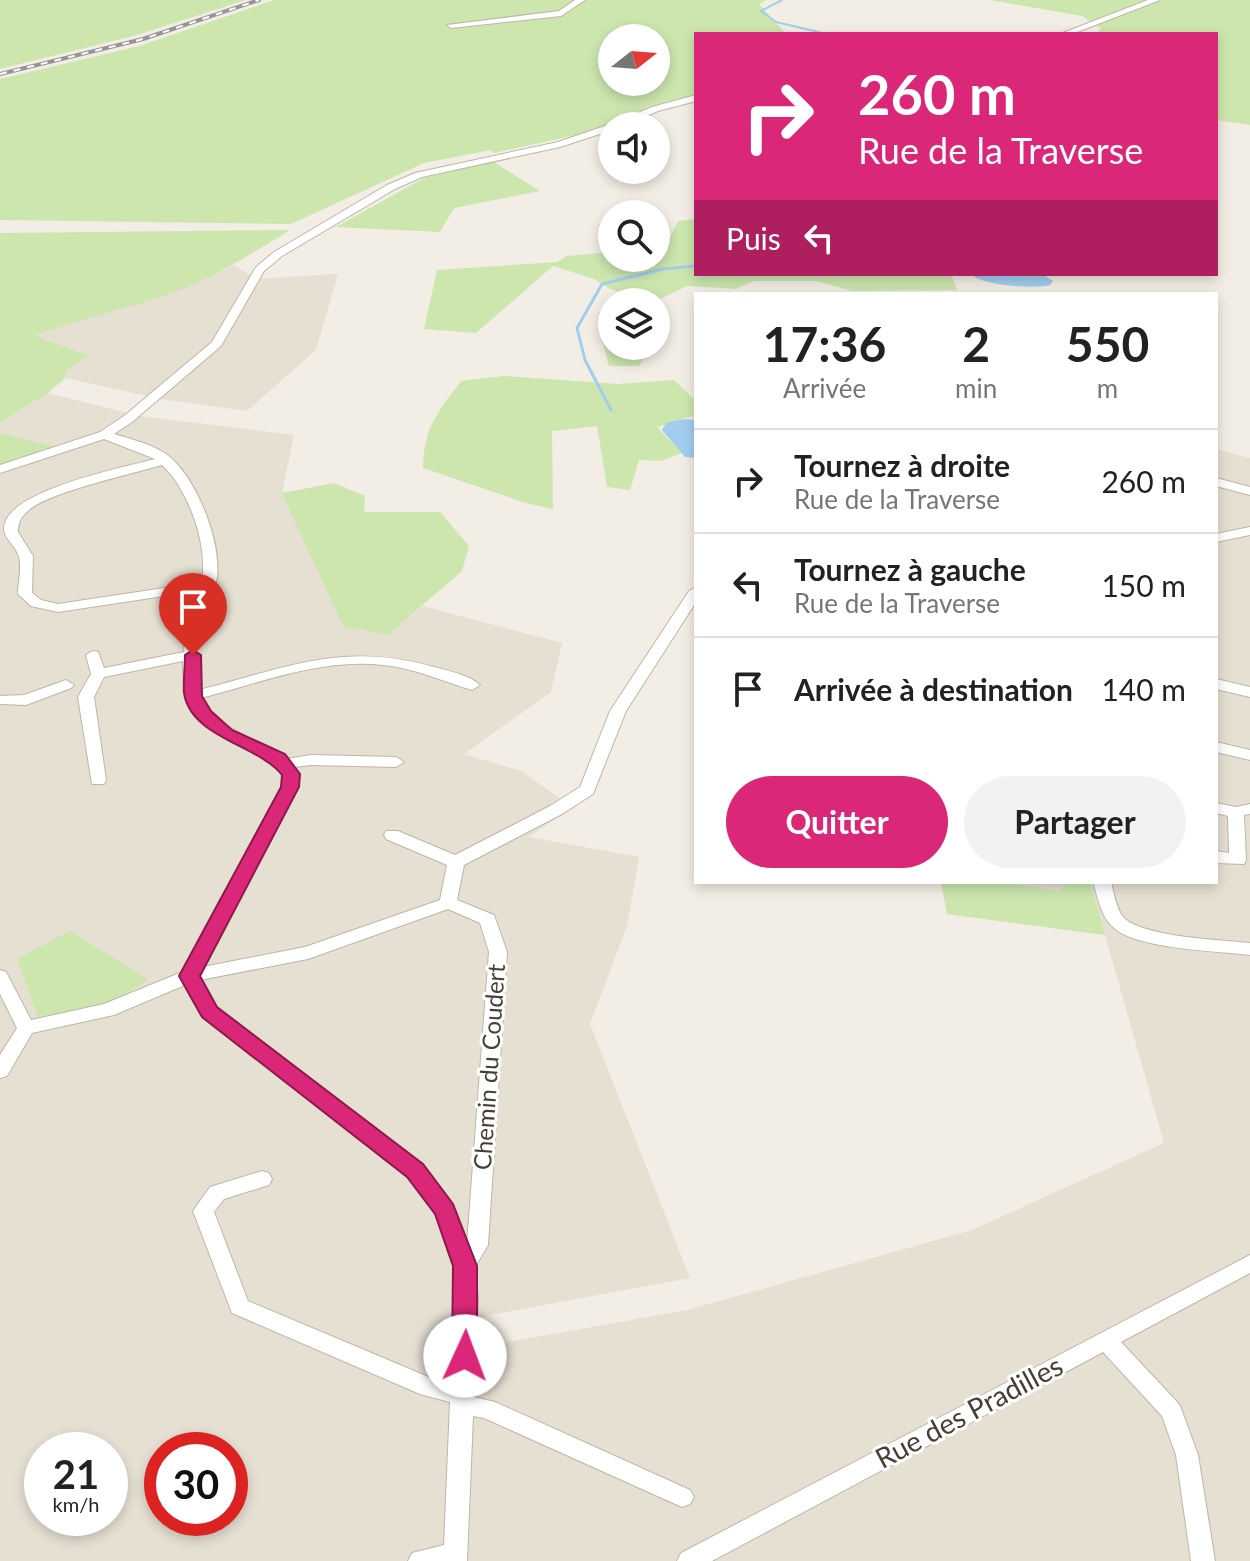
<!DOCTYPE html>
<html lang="fr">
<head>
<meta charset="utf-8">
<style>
  body { margin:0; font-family:Lato,sans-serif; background:#f2f2f2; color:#222; height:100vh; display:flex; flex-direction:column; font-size:30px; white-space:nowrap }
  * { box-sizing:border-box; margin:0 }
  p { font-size:26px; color:#767676 }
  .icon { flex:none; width:44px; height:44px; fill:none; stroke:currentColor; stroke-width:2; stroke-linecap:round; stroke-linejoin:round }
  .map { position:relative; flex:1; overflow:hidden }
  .drawer { position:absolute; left:694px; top:292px; width:524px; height:592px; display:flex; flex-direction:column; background:#fff; border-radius:0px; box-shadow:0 4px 12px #0003 }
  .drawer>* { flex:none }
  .top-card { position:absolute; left:694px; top:32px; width:524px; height:244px; border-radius:0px; box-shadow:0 4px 12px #0003; background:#db2777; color:#fff; overflow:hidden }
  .needle { width:52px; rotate:73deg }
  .buttons { position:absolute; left:598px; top:24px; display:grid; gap:16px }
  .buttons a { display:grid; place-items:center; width:72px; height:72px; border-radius:50%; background:#fff; box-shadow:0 4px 12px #0003; font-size:40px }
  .speed { position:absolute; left:24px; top:1432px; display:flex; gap:16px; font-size:40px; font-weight:700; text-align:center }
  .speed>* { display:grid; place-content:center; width:104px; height:104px; border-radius:50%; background:#fff; box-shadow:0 4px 12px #0003; line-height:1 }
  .speed small { font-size:20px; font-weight:400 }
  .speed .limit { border:12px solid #d22; background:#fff; color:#111 }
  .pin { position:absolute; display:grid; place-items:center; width:68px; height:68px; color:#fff; margin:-82px -34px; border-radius:50% 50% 50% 0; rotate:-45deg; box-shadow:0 0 8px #0007 }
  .pin .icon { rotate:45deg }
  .me { position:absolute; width:88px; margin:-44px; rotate:2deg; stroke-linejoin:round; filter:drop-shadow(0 0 6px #0008) }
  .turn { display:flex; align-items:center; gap:28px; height:168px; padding:0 32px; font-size:36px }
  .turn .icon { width:104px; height:104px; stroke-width:2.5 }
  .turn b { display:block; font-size:56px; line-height:68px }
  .then { display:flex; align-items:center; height:76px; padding:0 32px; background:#0003; gap:16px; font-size:30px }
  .eta { display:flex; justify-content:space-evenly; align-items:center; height:136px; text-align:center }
  .eta b { font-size:48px; font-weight:700; line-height:56px }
  .primary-button { display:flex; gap:16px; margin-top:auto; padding:16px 32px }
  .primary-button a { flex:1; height:92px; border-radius:48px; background:#db2777; color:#fff; font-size:32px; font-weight:700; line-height:92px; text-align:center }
  .primary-button a+a { background:#f2f2f2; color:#222 }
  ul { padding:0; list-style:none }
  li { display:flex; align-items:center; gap:24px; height:104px; padding:0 32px; border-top:2px solid #e0e0e0 }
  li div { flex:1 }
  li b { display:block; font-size:30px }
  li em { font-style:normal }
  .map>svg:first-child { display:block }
  .residential { fill:#e6e0d3; fill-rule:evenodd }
  .green { fill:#cce6ae; fill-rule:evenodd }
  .water { fill:#a2ceee }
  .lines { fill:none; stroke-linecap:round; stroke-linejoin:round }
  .stream-far1 { stroke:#a2ceee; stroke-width:2 }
  .stream { stroke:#a2ceee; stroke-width:3 }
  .minor-casing { stroke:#bdb6a8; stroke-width:2 }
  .minor { fill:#fff; fill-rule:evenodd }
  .rail-casing { stroke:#959595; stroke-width:4 }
  .rail { stroke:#fff; stroke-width:2; stroke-dasharray:7; stroke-linecap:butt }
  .route { fill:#db2777; stroke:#8e194d; stroke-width:2 }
  .labels { text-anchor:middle; stroke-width:6; stroke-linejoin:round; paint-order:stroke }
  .street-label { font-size:24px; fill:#453f35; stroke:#fff }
  .near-street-label { font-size:28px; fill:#453f35; stroke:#fff }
</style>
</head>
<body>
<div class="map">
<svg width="1250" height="1561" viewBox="0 0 1250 1561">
  <rect width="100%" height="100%" fill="#f2eee5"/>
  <!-- residential -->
  <g class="residential">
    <polygon points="234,265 256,279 338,274 316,350 247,411 160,399 65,378 65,371 88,357 33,337 75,321 165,295"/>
    <path d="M48,393L140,416L294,435L282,493L388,634L423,606L562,643L551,692L464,754L521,771L572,807L529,837L639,857L627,926L590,1024L690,1278L485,1316L480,1347L687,1310L972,1230L1164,1143L1105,935L947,914L941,882H1216V449L1250,458V1561H0V466L54,447L0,433V422ZM42,1450H110V1518H42ZM162,1450H230V1518H162Z"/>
  </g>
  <!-- green -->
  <g class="green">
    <polygon points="0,0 246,0 137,35 0,69"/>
    <path d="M274,0H766L759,4L785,33L696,34V94L648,107L586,133L494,153L491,150L424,163L291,224L0,220V79L139,46ZM612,38H656V82H612Z"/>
    <polygon points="990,0 1250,0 1250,125 1216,120 1216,34 1093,34 1102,29 1082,16"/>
    <polygon points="492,161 540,191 454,208 440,232 336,227 424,178"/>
    <polygon points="696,219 696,274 951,274 957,290 852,291 816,281 754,281 736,289 687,286 654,302 610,289 594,279 553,266 476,333 424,329 437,270 557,262 567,256 612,252 612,258 656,258 656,248 665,247 678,221"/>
    <path d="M290,230C250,255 209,280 164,296C121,310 77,320 35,336L89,356L66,371L65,378L48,393L0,422V233Z"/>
    <polygon points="612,331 612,346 653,346 639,366 609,366 602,339"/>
    <path d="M504,376L618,384L674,380L696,401V421L692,416L657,427L682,453L661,461L639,460L630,490L607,487L597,426L552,431L553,509L526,503L423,468C424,426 437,414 461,381Z"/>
    <polygon points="0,433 56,447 0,466"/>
    <polygon points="334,483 365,496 364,512 440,512 469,546 462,571 388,635 343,626 282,493"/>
    <polygon points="941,882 999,882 1059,891 1067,882 1090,882 1105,935 947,914"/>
    <polygon points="70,931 149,980 104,1006 38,1017 17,959"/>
  </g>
  <!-- water -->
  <g class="water">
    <path d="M971,274H1042L1053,281L1050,285C1035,289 982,286 971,274Z"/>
    <polygon points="684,419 696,420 696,458 685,457 662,430 666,423"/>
  </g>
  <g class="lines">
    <!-- stream-far1 -->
    <polyline class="stream-far1" points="782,0 761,11 776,22 827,34"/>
    <!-- stream -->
    <polyline class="stream" points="611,410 585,360 577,328 602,284 663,269 696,266"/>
    <defs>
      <g id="minor">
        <polygon points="575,0 585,0 561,16 451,28 447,25 559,11"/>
        <polygon points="1148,0 1160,0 1072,34 1060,34"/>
        <path d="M696,95V101L658,111L623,126H612V130L560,147L422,177L395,189L282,256L264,271L221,346L132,422L114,434C131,439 151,444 166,454C196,476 221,540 217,577C216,589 206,599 202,611C195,633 198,667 199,690C287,668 342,641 434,667C449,671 469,675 480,685L472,690C442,681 414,668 383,665C321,658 260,683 201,698L217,720L286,759L311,755L396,757L404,762L396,767L311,765L294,767L299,774L298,787L203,967L305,947L440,900L447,865L386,839L384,835L386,831H398L455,855L550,806L580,787L610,711L689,591L696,587V602L626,711L593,794L562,814L464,865L457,900L494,915L507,952L488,1245L475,1267L478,1298L474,1397L495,1402L690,1490L694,1497L690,1504L682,1507L484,1418L473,1416L467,1561H408L412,1553L444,1545L450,1402L420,1394L232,1313L193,1211L210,1187L262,1171L269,1173L272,1179L269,1185L224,1199L214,1212L248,1301L431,1378L452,1383L456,1298L455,1266L436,1214L408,1176L204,1017L185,985L114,1015L32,1033L7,1076L0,1078V1055L17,1028L0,994V970L6,972L31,1020L104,1004L182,972L282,787L283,775C240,727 182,748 183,661L104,677L94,697L106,780L104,784H92L78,697L91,674L86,655L93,651L98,652L104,668L184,652L186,618L194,598L164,596L58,612L31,606L18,594C18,583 22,567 19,557C17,547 5,540 4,530C1,491 126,467 155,459L104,439L0,473V465L100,432L124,416L212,342L256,267L274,252L387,185L415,173L558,142L611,124L652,107ZM162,465C189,489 213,555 199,590L164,588L58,604L41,600L32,593L33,556L18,532C18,522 21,517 29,510C49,492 132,474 162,465ZM448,909L480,923L489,952L467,1244L452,1205L422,1166L216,1007L200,980L308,959Z"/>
        <polygon points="1216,478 1250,487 1250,495 1216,486"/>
        <polygon points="1250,527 1250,535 1216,542 1216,534"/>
        <polygon points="1216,679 1250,687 1250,697 1216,689"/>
        <polygon points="66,680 74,685 71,688 26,705 0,704 0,696 24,695"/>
        <polygon points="1216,742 1250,750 1250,760 1216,752"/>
        <polygon points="1216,803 1236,807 1250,804 1250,814 1244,815 1246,860 1244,864 1216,863 1216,851 1229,853 1228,816 1216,813"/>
        <path d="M1093,882H1111C1114,893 1116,908 1123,917C1141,937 1222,940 1250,943V955C1218,951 1137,949 1114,928C1101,917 1098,898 1093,882Z"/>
        <polygon points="1250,1255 1250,1273 1121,1342 1179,1404 1182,1411 1198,1455 1215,1561 1191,1561 1176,1455 1162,1416 1103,1352 712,1561 677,1561 681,1553"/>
      </g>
    </defs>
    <!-- minor casing -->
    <use href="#minor" class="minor-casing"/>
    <!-- minor -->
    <use href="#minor" class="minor"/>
    <defs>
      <polyline id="rail" points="0,74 143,39 259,0"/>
    </defs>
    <!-- rail casing -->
    <use href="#rail" class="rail-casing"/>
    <!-- rail -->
    <use href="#rail" class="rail"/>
  </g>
  <!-- route -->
  <path class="route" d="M193,650L201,655L202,696L211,711L232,730L285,754L300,774L299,787L200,976L217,1007L423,1164L453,1204L477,1266V1356L473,1364L465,1367L456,1364L452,1356L453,1266L435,1214L407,1177L202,1017L179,976L281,787L282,775C259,745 191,738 184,693C183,681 185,668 185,655Z"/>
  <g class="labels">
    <!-- street labels -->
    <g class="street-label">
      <text transform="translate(490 1067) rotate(-86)" y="8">Chemin du Coudert</text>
    </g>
    <!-- near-street labels -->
    <g class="near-street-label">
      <text transform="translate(969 1412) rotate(-28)" y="10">Rue des Pradilles</text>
    </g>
  </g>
</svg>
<div class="buttons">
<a><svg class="needle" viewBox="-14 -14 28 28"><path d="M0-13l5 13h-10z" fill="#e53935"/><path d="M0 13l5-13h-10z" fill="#767676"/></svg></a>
<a><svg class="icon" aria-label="sound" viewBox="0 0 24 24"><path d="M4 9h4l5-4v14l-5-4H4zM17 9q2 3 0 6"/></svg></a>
<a><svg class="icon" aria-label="search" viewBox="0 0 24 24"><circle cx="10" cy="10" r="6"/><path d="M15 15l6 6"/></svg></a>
<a><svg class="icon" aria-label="layers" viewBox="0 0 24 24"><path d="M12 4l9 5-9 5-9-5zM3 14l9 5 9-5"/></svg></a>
</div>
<div class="speed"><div>21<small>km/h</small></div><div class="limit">30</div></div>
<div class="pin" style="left:193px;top:655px;background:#d93025"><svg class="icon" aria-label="arrive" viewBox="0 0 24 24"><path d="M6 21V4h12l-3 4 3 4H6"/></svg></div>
<svg class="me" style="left:465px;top:1356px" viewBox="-20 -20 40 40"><circle r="19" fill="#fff"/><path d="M0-13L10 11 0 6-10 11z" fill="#db2777"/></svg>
<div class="top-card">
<div class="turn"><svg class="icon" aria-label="right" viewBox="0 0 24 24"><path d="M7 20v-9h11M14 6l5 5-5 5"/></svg><div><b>260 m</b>Rue de la Traverse</div></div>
<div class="then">Puis<svg class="icon" aria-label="left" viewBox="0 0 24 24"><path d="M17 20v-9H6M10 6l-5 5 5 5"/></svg></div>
</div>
<section class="drawer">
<div class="eta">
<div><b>17:36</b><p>Arrivée</p></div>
<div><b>2</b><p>min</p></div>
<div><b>550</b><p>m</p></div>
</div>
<ul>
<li><svg class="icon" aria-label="right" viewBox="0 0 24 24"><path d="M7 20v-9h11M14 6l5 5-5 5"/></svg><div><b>Tournez à droite</b><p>Rue de la Traverse</p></div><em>260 m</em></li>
<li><svg class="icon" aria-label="left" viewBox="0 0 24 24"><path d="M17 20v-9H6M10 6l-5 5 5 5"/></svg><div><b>Tournez à gauche</b><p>Rue de la Traverse</p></div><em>150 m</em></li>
<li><svg class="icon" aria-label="arrive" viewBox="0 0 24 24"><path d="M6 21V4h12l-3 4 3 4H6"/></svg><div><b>Arrivée à destination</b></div><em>140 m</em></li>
</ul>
<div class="primary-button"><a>Quitter</a><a>Partager</a></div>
</section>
</div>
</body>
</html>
